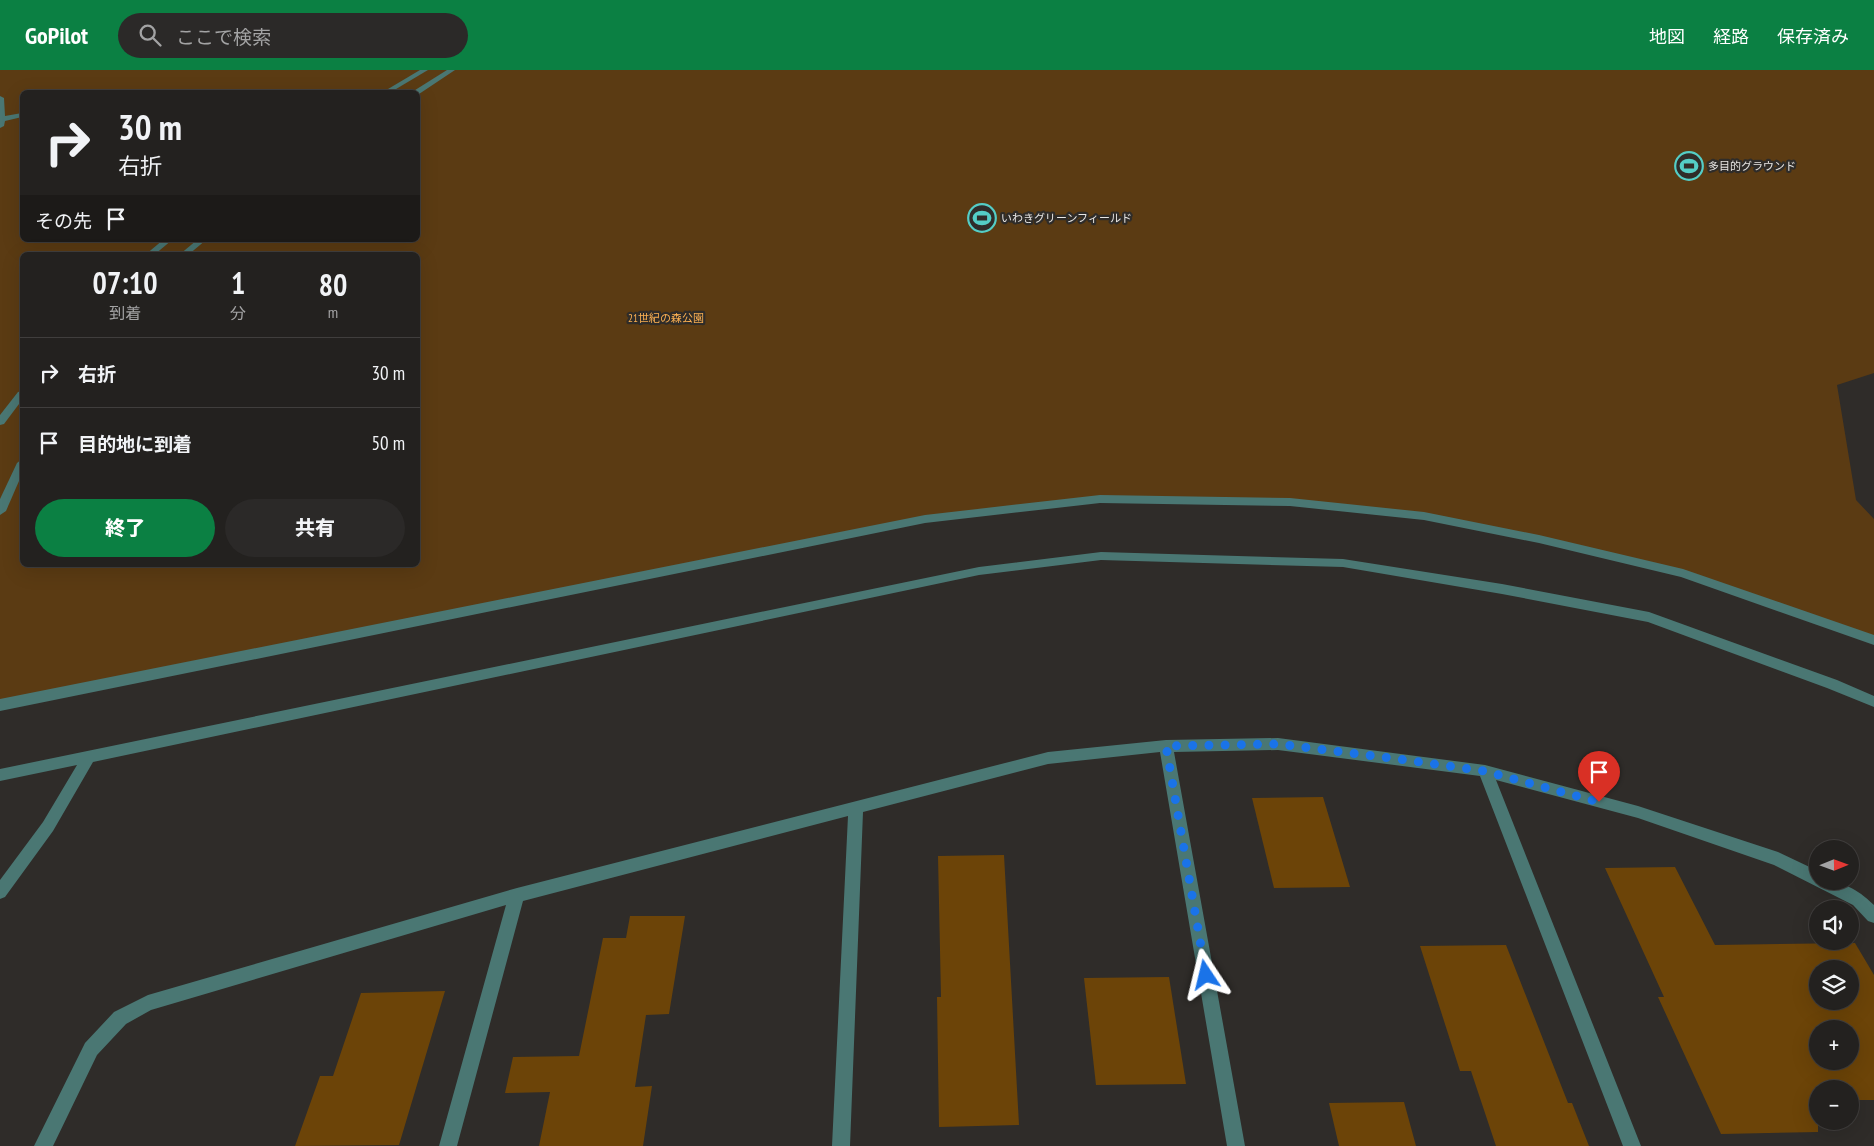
<!DOCTYPE html>
<html lang="ja">
<head>
<meta charset="utf-8">
<style>
  body { margin:0; font-family:"PT Sans Narrow","Noto Sans JP",sans-serif; background:#2b2928; color:#f1f3f6; height:100vh; display:flex; flex-direction:column; font-size:19px; white-space:nowrap }
  * { box-sizing:border-box; margin:0 }
  p { font-size:16px; color:#a3a3a4 }
  .icon { flex:none; width:28px; height:28px; fill:none; stroke:currentColor; stroke-width:2; stroke-linecap:round; stroke-linejoin:round }
  .map { position:relative; flex:1; overflow:hidden }
  .drawer { position:absolute; left:20px; top:182px; width:400px; height:315px; display:flex; flex-direction:column; background:#23211f; border-radius:8px; box-shadow:0 5px 20px #0002,0 0 0 1px #403e3d }
  .drawer>* { flex:none }
  .guide { position:absolute; left:20px; top:20px; width:400px; height:152px; border-radius:8px; box-shadow:0 5px 20px #0002,0 0 0 1px #403e3d; background:#23211f; color:#f1f3f6; overflow:hidden }
  .needle { width:32px; rotate:89deg }
  .controls { position:absolute; left:1809px; top:770px; display:grid; gap:10px }
  .controls a { display:grid; place-items:center; width:50px; height:50px; border-radius:50%; background:#23211f; box-shadow:0 5px 20px #0002,0 0 0 1px #403e3d; font-size:25px }
  .pin { position:absolute; display:grid; place-items:center; width:42px; height:42px; color:#fff; margin:-51px -21px; border-radius:50% 50% 50% 0; rotate:-45deg; box-shadow:0 0 5px #0007 }
  .pin .icon { rotate:45deg }
  .me { position:absolute; width:55px; margin:-28px; rotate:350deg; stroke-linejoin:round; filter:drop-shadow(0 0 4px #0008) }
  .turn { display:flex; align-items:center; gap:18px; height:105px; padding:0 15px; font-size:22px }
  .turn .icon { width:65px; height:65px; stroke-width:2.5 }
  .turn b { display:block; font-size:35px; line-height:42px }
  .then { display:flex; align-items:center; height:48px; padding:0 15px; background:#0003; gap:10px; font-size:19px }
  .eta { display:flex; justify-content:space-evenly; align-items:center; height:85px; text-align:center }
  .eta b { font-size:30px; font-weight:800; line-height:35px }
  .button { display:flex; gap:10px; margin-top:auto; padding:10px 15px }
  .button a { flex:1; height:58px; border-radius:30px; background:#0b8043; color:#fff; font-size:20px; font-weight:800; line-height:58px; text-align:center }
  .button a+a { background:#2b2928; color:#f1f3f6 }
  ul { padding:0; list-style:none }
  li { display:flex; align-items:center; gap:15px; height:70px; padding:0 15px; border-top:1px solid #403e3d }
  li div { flex:1 }
  li b { display:block; font-size:19px }
  li em { font-style:normal }
  header { display:flex; align-items:center; gap:30px; box-sizing:border-box; height:70px; padding:0 25px; background:#0b8043; color:#fff }
  header strong { font-size:24px }
  nav { display:flex; gap:28px; margin-inline-start:auto; font-size:18px }
  .search { width:350px; height:45px; background:#2b2928; display:flex; align-items:center; gap:12px; box-sizing:border-box; padding:0 18px; border-radius:28px; color:#a3a3a4; font-size:19px }
  .map>svg:first-child { display:block }
  .green { fill:#5b3b13; fill-rule:evenodd }
  .building { fill:#6c4408; fill-rule:evenodd }
  .lines { fill:none; stroke-linecap:round; stroke-linejoin:round }
  .minor { fill:#4a7773; fill-rule:evenodd }
  .route { stroke:#1a73e8; stroke-width:9; stroke-dasharray:0 16.2 }
  .labels { text-anchor:middle; stroke-width:4.5; stroke-linejoin:round; paint-order:stroke }
  .far-poi-label { font-size:11px; fill:#e8e6e4; stroke:#2f2c29; text-anchor:start }
  .far-park-label { font-size:11px; fill:#faaf51; stroke:#2f2c29 }
</style>
</head>
<body>
<header>
<strong>GoPilot</strong>
<div class="search"><svg class="icon" aria-label="search" viewBox="0 0 24 24"><circle cx="10" cy="10" r="6"/><path d="M15 15l6 6"/></svg>ここで検索</div>
<nav><a>地図</a><a>経路</a><a>保存済み</a></nav>
</header>
<div class="map">
<svg width="1874" height="1076" viewBox="0 0 1874 1076">
  <rect width="100%" height="100%" fill="#2f2c29"/>
  <!-- green -->
  <path class="green" d="M0,0H1874V303L1837,315L1856,430L1874,449V570L1683,503L1424,446L1290,432L1100,429L925,449L0,635ZM22,22H418V170H22ZM22,185H418V495H22Z"/>
  <!-- building -->
  <g class="building">
    <polygon points="1323,727 1350,817 1274,818 1252,728"/>
    <polygon points="1004,785 1019,1055 939,1057 937,927 941,927 938,786"/>
    <path d="M1675,797L1715,875L1855,873L1874,905V1030H1850V1019H1818V1062L1721,1064L1658,927H1664L1605,798ZM1818,899H1850V931H1818ZM1818,959H1850V991H1818Z"/>
    <polygon points="630,846 685,846 669,944 646,945 635,1017 652,1016 643,1076 539,1076 550,1022 505,1023 513,987 579,986 603,868 626,868"/>
    <polygon points="1506,875 1568,1033 1572,1033 1589,1076 1496,1076 1471,1001 1460,1001 1420,876"/>
    <polygon points="1169,907 1186,1014 1096,1015 1084,908"/>
    <polygon points="445,921 399,1075 295,1076 320,1006 333,1006 361,923"/>
    <polygon points="1404,1032 1416,1076 1339,1076 1329,1033"/>
  </g>
  <g class="lines">
    <!-- minor -->
    <g class="minor">
      <polygon points="420,0 428,0 391,22 383,22"/>
      <polygon points="447,0 455,0 419,24 412,22"/>
      <polygon points="0,26 4,28 5,46 22,43 22,47 5,51 4,56 0,58"/>
      <polygon points="163,170 172,170 154,185 145,185"/>
      <polygon points="197,170 206,170 188,185 179,185"/>
      <polygon points="22,321 22,330 4,354 0,355 0,345 18,322"/>
      <polygon points="22,389 22,404 6,441 0,445 0,429 17,393"/>
      <polygon points="1100,425 1290,428 1424,442 1539,465 1683,499 1874,565 1874,575 1681,507 1539,473 1424,450 1290,436 1100,433 925,453 0,641 0,629 925,445"/>
      <polygon points="1101,482 1343,489 1502,514 1649,542 1837,610 1874,626 1874,637 1827,618 1648,552 1502,524 1343,497 1101,490 979,505 93,692 53,761 5,827 0,829 0,810 43,752 77,695 0,711 0,699 979,497"/>
      <path d="M1278,668L1485,695L1638,736L1778,782L1818,801V811C1843,811 1856,818 1874,835V853L1868,851L1853,835L1774,795L1638,748L1496,710L1641,1076H1623L1480,706L1278,680L1174,682L1245,1076H1227L1160,682L1048,694L863,742L850,1076H832L848,746L523,831L457,1076H439L506,835L151,940L126,954L97,985L53,1076H34L85,973L114,942L148,925L517,818L1048,682L1166,670Z"/>
    </g>
  </g>
  <g class="lines">
    <!-- route -->
    <polyline class="route" points="1206,905 1166,676 1278,674 1398,689 1484,701 1599,732"/>
  </g>
  <!-- icons -->
  <defs>
    <symbol id="stadium-ring" viewBox="-11 -11 22 22"><circle r="9.5" fill="#2f2c29" stroke="#54cdc6" stroke-width="1.5"/><path d="M0-5a6.5 5 0 1 0 0 10a6.5 5 0 1 0 0-10ZM-3.5-1.8h7v3.6h-7Z" fill="#54cdc6"/></symbol>
  </defs>
  <g fill-rule="evenodd">
    <use href="#stadium-ring" x="1673" y="80" width="32" height="32"/>
    <use href="#stadium-ring" x="966" y="132" width="32" height="32"/>
  </g>
  <g class="labels">
    <!-- far-poi labels -->
    <g class="far-poi-label">
      <text x="1708" y="100">多目的グラウンド</text>
      <text x="1001" y="152">いわきグリーンフィールド</text>
    </g>
    <!-- far-park labels -->
    <g class="far-park-label">
      <text x="666" y="252">21世紀の森公園</text>
    </g>
  </g>
</svg>
<div class="controls">
<a><svg class="needle" viewBox="-14 -14 28 28"><path d="M0-13l5 13h-10z" fill="#e53935"/><path d="M0 13l5-13h-10z" fill="#a3a3a4"/></svg></a>
<a><svg class="icon" aria-label="sound" viewBox="0 0 24 24"><path d="M4 9h4l5-4v14l-5-4H4zM17 9q2 3 0 6"/></svg></a>
<a><svg class="icon" aria-label="layers" viewBox="0 0 24 24"><path d="M12 4l9 5-9 5-9-5zM3 14l9 5 9-5"/></svg></a>
<a>+</a>
<a>−</a>
</div>
<div class="pin" style="left:1599px;top:732px;background:#d93025"><svg class="icon" aria-label="arrive" viewBox="0 0 24 24"><path d="M6 21V4h12l-3 4 3 4H6"/></svg></div>
<svg class="me" style="left:1206px;top:905px" viewBox="-20 -20 40 40"><path d="M0-17L14 15 0 8-14 15z" fill="#1a73e8" stroke="#fff" stroke-width="4"/></svg>
<div class="guide">
<div class="turn"><svg class="icon" aria-label="right" viewBox="0 0 24 24"><path d="M7 20v-9h11M14 6l5 5-5 5"/></svg><div><b>30 m</b>右折</div></div>
<div class="then">その先<svg class="icon" aria-label="arrive" viewBox="0 0 24 24"><path d="M6 21V4h12l-3 4 3 4H6"/></svg></div>
</div>
<section class="drawer">
<div class="eta">
<div><b>07:10</b><p>到着</p></div>
<div><b>1</b><p>分</p></div>
<div><b>80</b><p>m</p></div>
</div>
<ul>
<li><svg class="icon" aria-label="right" viewBox="0 0 24 24"><path d="M7 20v-9h11M14 6l5 5-5 5"/></svg><div><b>右折</b></div><em>30 m</em></li>
<li><svg class="icon" aria-label="arrive" viewBox="0 0 24 24"><path d="M6 21V4h12l-3 4 3 4H6"/></svg><div><b>目的地に到着</b></div><em>50 m</em></li>
</ul>
<div class="button"><a>終了</a><a>共有</a></div>
</section>
</div>
</body>
</html>
